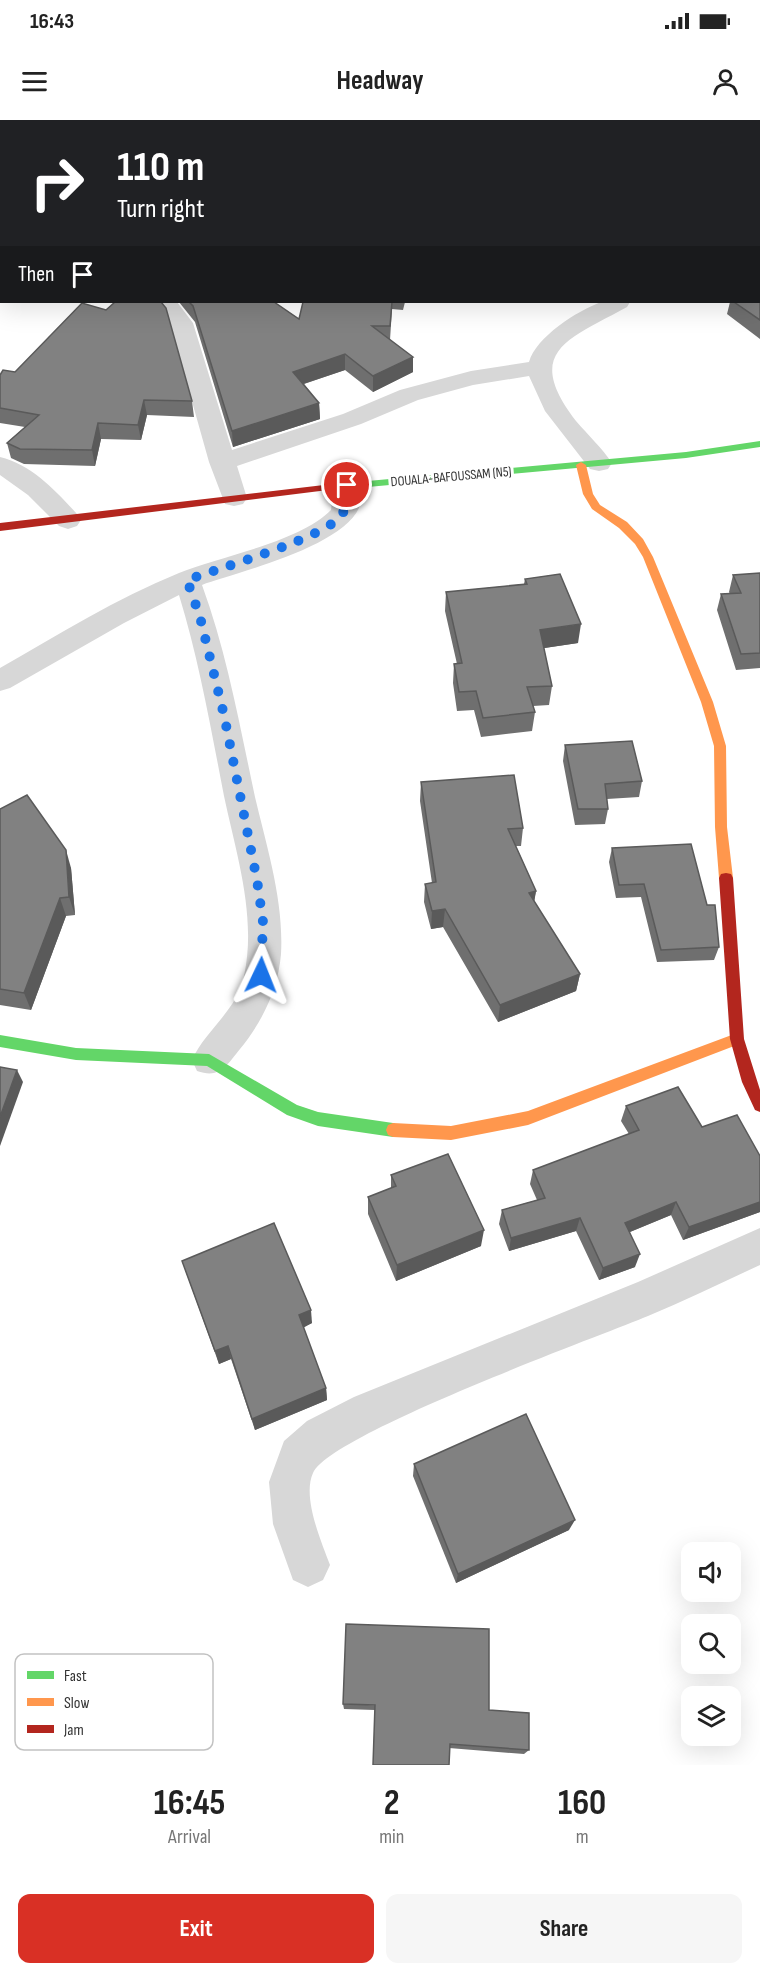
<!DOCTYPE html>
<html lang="en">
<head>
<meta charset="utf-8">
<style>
  body { margin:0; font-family:"Sofia Sans Condensed",sans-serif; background:#f6f6f6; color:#222; height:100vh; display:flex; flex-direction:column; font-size:22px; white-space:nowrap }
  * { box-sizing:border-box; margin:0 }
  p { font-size:20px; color:#767676 }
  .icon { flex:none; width:33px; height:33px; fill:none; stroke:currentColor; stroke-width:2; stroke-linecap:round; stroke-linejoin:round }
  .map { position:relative; height:1645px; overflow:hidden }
  .drawer { display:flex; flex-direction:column; background:#fff; flex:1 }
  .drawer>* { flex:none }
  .hud { position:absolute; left:0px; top:0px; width:760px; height:183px; box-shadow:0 6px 24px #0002; background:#202124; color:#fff; overflow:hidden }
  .tools { position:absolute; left:681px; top:1422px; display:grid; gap:12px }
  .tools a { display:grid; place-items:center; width:60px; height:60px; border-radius:12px; background:#fff; box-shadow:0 6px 24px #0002; font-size:30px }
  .pin { position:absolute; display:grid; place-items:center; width:51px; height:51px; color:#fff; margin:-26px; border:3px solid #fff; border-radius:50%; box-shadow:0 2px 6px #0007 }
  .me { position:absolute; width:66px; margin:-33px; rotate:2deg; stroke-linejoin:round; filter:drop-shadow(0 0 4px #0008) }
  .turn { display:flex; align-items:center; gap:21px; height:126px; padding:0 18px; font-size:27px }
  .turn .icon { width:78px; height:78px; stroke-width:2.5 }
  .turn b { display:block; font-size:42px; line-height:51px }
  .then { display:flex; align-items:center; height:57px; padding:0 18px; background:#0003; gap:12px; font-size:22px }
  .eta { display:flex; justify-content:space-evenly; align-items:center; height:102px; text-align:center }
  .eta b { font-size:36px; font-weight:700; line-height:42px }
  .cta { display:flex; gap:12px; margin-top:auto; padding:12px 18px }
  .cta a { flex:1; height:69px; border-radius:12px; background:#d93025; color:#fff; font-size:24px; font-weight:700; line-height:69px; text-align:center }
  .cta a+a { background:#f6f6f6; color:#222 }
  .status { display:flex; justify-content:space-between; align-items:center; height:42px; padding:0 30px; background:#fff; direction:ltr }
  .status svg { height:16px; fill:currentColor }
  header { display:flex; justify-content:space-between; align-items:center; height:78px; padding:0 18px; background:#fff; font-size:27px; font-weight:700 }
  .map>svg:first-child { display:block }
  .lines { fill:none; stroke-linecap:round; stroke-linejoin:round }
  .street { fill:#d7d7d7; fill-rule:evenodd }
  .fast { fill:#63d668; fill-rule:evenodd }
  .slow { fill:#ff974d; fill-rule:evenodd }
  .jam { fill:#b3261e; fill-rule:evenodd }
  .wall { fill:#6f6f6f }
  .shaded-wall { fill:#5a5a5a }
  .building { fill:#818181; stroke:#5a5a5a; stroke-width:1.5 }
  .route { stroke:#1a73e8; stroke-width:10; stroke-dasharray:0 18 }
  .labels { text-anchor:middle; stroke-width:6; stroke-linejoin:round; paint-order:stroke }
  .far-street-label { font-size:14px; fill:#333; stroke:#fff }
  .key { fill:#fff; stroke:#c2c2c2; stroke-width:1.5 }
  .key-label { font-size:16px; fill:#333 }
</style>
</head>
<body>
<div class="status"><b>16:43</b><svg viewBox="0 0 49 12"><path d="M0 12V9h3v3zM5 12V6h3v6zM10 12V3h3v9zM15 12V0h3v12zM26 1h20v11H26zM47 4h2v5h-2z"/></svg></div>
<header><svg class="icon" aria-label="menu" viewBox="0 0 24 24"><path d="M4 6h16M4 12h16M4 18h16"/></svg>Headway<svg class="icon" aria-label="person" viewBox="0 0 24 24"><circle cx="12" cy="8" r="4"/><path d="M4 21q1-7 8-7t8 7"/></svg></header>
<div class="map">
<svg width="760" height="1645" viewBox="0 0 760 1645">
  <rect width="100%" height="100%" fill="#fff"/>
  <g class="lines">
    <!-- street -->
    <g class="street">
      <polygon points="381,0 401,0 379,2"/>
      <polygon points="0,64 2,64 0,77"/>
      <polygon points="760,102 760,115 759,115 759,102"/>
      <path d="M155,182H177L193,203L232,330L343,294L400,270L471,251L529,242C536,217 577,191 601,182C609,180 621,182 630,182L627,187C569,219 522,231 576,301C588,315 602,328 612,343L608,349L599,351L590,349L545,291L529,256L473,265L418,280L361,304L237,346L247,378L243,384L234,386L225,384L209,342L170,203Z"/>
      <path d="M0,337C32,345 55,370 77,394L81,400L77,406L68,409L59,406L28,375L0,355Z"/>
      <path d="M347,357L356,359C393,417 235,452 202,465C227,533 240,607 255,677C267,728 284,781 281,834C278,870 262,902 240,929C226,946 220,959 197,951L192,940C206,909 237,891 244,856C257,796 236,733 224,676C211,609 199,540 179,475L124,503L10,568L0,571V548C58,515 117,478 179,453C221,436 300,422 331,390L334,365L338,359Z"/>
      <path d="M760,1108V1145C723,1162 686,1180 648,1196C595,1218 330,1314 313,1353C302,1377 321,1421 330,1445L323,1460L308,1467L293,1460L273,1404L269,1362L284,1321L307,1301L354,1277L638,1162Z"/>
    </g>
    <!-- fast -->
    <g class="fast">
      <polygon points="760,321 760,327 686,338 324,371 319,368 324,365 686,332"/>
      <polygon points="0,915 76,928 209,934 297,985 318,992 393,1003 398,1005 400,1010 398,1015 393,1017 318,1006 287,995 207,946 76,940 0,927"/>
    </g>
    <!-- slow -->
    <g class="slow">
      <polygon points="581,342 586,345 593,374 600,385 627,402 643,419 653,437 713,582 726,626 727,707 733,758 731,762 721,762 719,758 715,707 714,626 701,582 643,437 635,424 619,408 592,389 583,374 576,345"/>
      <polygon points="737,913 742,915 744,919 742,923 528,1005 451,1020 393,1017 388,1015 386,1010 388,1005 393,1003 451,1006 528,991"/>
    </g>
    <!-- jam -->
    <g class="jam">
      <polygon points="324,365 329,368 328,370 0,411 0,403"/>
      <polygon points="726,753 731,754 733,758 744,919 760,970 760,992 755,990 742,962 730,919 719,758 721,754"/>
    </g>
  </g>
  <!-- wall -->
  <g class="wall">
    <polygon points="0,2 2,2 2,21 0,18"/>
    <polygon points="2,81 2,127 0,126 0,82"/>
    <polygon points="760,167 760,219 727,194 730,182 759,182"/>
    <polygon points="179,182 274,182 299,199 303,182 405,182 403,190 392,189 390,220 413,237 413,252 373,272 345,250 304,264 319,283 320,299 233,327 195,202"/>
    <polygon points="0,255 192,281 194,297 147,295 141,320 101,319 95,346 24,344 11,338 7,323 25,307 0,303"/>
    <polygon points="760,453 760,548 736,550 717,490 721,474 730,474 729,472 733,455"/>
    <polygon points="525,459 578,523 544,528 552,566 549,585 533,586 535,592 532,611 481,617 474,590 457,591 453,563 454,544 457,544 445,491 446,472 524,464"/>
    <polygon points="565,625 642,661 639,677 607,679 608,689 605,704 575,705 563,641"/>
    <polygon points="421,662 523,708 521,726 516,726 536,771 534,781 580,854 576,871 498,902 443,807 431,809 424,782 425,764 432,763 420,681"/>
    <polygon points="0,689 71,748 75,795 66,796 31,890 0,885"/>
    <polygon points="612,728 719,827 714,840 657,842 641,777 616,778 609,742"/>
    <polygon points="626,986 702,1007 760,1036 760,1092 683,1120 671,1095 630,1112 635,1147 599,1160 576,1111 509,1131 499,1104 502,1090 537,1080 530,1064 533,1050 629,1014 621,1001"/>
    <polygon points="391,1055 481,1126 396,1161 368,1094 368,1077 391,1068"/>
    <polygon points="182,1141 312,1203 303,1207 326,1268 327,1280 255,1310 231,1239 219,1244"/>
    <polygon points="414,1344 569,1410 456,1463 413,1356"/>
    <polygon points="343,1584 489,1590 529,1630 524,1634 449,1628 375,1590 344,1589"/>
  </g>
  <!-- shaded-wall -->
  <g class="shaded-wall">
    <polygon points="344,0 374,0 374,2 338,2"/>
    <polygon points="345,234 345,250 294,267 293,252"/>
    <polygon points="413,237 413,252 373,272 373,256"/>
    <polygon points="144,280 147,295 141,320 138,305"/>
    <polygon points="319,283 320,299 233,327 232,311"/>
    <polygon points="98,303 101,319 95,346 92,330"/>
    <polygon points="581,504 578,523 538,529 540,510"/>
    <polygon points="66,730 71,748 75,795 69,777"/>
    <polygon points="536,771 533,789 529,773"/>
    <polygon points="60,778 66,796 31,890 24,873"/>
    <polygon points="445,789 443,807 431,809 432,791"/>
    <polygon points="580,854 576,871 498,902 500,885"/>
    <polygon points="17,950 23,962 0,1026 0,997"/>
    <polygon points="676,1082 671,1095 620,1116 625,1103"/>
    <polygon points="760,1082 760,1092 683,1120 689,1107"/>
    <polygon points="580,1098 576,1111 509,1131 511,1118"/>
    <polygon points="484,1110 481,1126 396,1161 397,1145"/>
    <polygon points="640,1134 635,1147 599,1160 603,1148"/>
    <polygon points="311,1190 312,1203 301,1209 299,1195"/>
    <polygon points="228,1226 231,1239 219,1244 215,1231"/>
    <polygon points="326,1268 327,1280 255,1310 252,1299"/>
    <polygon points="575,1400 569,1410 456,1463 458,1454"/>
  </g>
  <!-- building -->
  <g class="building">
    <polygon points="3,0 55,0 58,2 2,2 2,5 0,5 0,2"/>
    <polygon points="287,0 344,0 338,2 285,2"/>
    <polygon points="521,0 760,0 760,89 759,89 759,2 521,2"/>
    <polygon points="2,81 2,111 0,110 0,82"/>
    <polygon points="759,167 760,167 760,200 734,182 759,182"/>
    <polygon points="115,182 161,182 166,188 192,281 144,280 138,305 98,303 92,330 20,329 7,323 39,295 0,288 0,255 3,250 15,252 82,183 106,190"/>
    <polygon points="189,182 274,182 299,199 303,182 392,182 390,206 372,206 413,237 373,256 345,234 293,252 319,283 232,311 193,186"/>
    <polygon points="760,453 760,533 741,534 721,474 741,473 733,455"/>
    <polygon points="560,454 581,504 540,510 552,566 527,567 535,592 483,598 476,571 459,572 454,544 462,543 446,472 527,464 525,459"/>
    <polygon points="632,621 642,661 605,664 608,689 578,689 565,625"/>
    <polygon points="514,655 523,708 508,709 536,771 529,773 580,854 500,885 445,789 432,791 425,764 436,762 421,662"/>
    <polygon points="27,675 66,730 69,777 60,778 24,873 0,869 0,689"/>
    <polygon points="691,724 707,785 715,785 719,827 661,830 644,764 619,765 612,728"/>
    <polygon points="0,947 17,950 0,997"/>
    <polygon points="678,967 702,1007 737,995 760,1036 760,1082 689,1107 676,1082 625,1103 640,1134 603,1148 580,1098 511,1118 502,1090 545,1078 533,1050 639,1010 626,986"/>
    <polygon points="448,1034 484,1110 397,1145 368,1077 396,1066 391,1055"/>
    <polygon points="274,1103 311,1190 299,1195 326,1268 252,1299 228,1226 215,1231 182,1141"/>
    <polygon points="526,1294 575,1400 458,1454 414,1344"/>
    <polygon points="346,1504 489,1509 489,1590 529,1593 529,1630 450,1624 449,1645 373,1645 375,1585 343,1584"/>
  </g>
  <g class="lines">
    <!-- route -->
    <path class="route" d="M261,855L263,802L257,760L224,595L200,497L187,460C220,448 316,420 338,399C348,389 347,379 347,365"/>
  </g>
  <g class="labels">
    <!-- far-street labels -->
    <g class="far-street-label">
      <text transform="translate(451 356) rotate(-5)" y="5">DOUALA-BAFOUSSAM (N5)</text>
    </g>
  </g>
  <!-- legend -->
  <rect x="15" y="1534" width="198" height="96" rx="9" class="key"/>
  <rect x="27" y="1551" width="27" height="8" fill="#63d668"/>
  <rect x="27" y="1578" width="27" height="8" fill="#ff974d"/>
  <rect x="27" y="1605" width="27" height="8" fill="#b3261e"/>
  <g class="key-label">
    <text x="64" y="1561">Fast</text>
    <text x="64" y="1588">Slow</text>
    <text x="64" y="1615">Jam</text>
  </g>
</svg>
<div class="tools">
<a><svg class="icon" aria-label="sound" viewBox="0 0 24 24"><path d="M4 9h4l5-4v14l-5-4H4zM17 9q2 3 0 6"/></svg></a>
<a><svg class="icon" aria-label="search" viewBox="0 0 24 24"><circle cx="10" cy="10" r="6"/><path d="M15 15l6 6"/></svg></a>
<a><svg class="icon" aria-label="layers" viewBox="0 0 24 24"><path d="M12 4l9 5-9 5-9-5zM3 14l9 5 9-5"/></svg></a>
</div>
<div class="pin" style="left:347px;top:365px;background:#d93025"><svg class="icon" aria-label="arrive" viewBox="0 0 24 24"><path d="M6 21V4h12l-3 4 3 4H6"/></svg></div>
<svg class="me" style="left:261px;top:855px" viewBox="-20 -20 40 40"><path d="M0-17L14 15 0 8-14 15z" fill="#1a73e8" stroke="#fff" stroke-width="4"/></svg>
<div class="hud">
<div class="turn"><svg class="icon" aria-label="right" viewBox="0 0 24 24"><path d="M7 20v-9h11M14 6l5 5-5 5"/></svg><div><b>110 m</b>Turn right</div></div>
<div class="then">Then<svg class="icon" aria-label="arrive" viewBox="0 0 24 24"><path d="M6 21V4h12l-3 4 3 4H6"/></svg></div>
</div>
</div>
<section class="drawer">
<div class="eta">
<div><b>16:45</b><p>Arrival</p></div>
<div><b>2</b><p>min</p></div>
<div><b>160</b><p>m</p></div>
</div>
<div class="cta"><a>Exit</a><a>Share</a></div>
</section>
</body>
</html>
